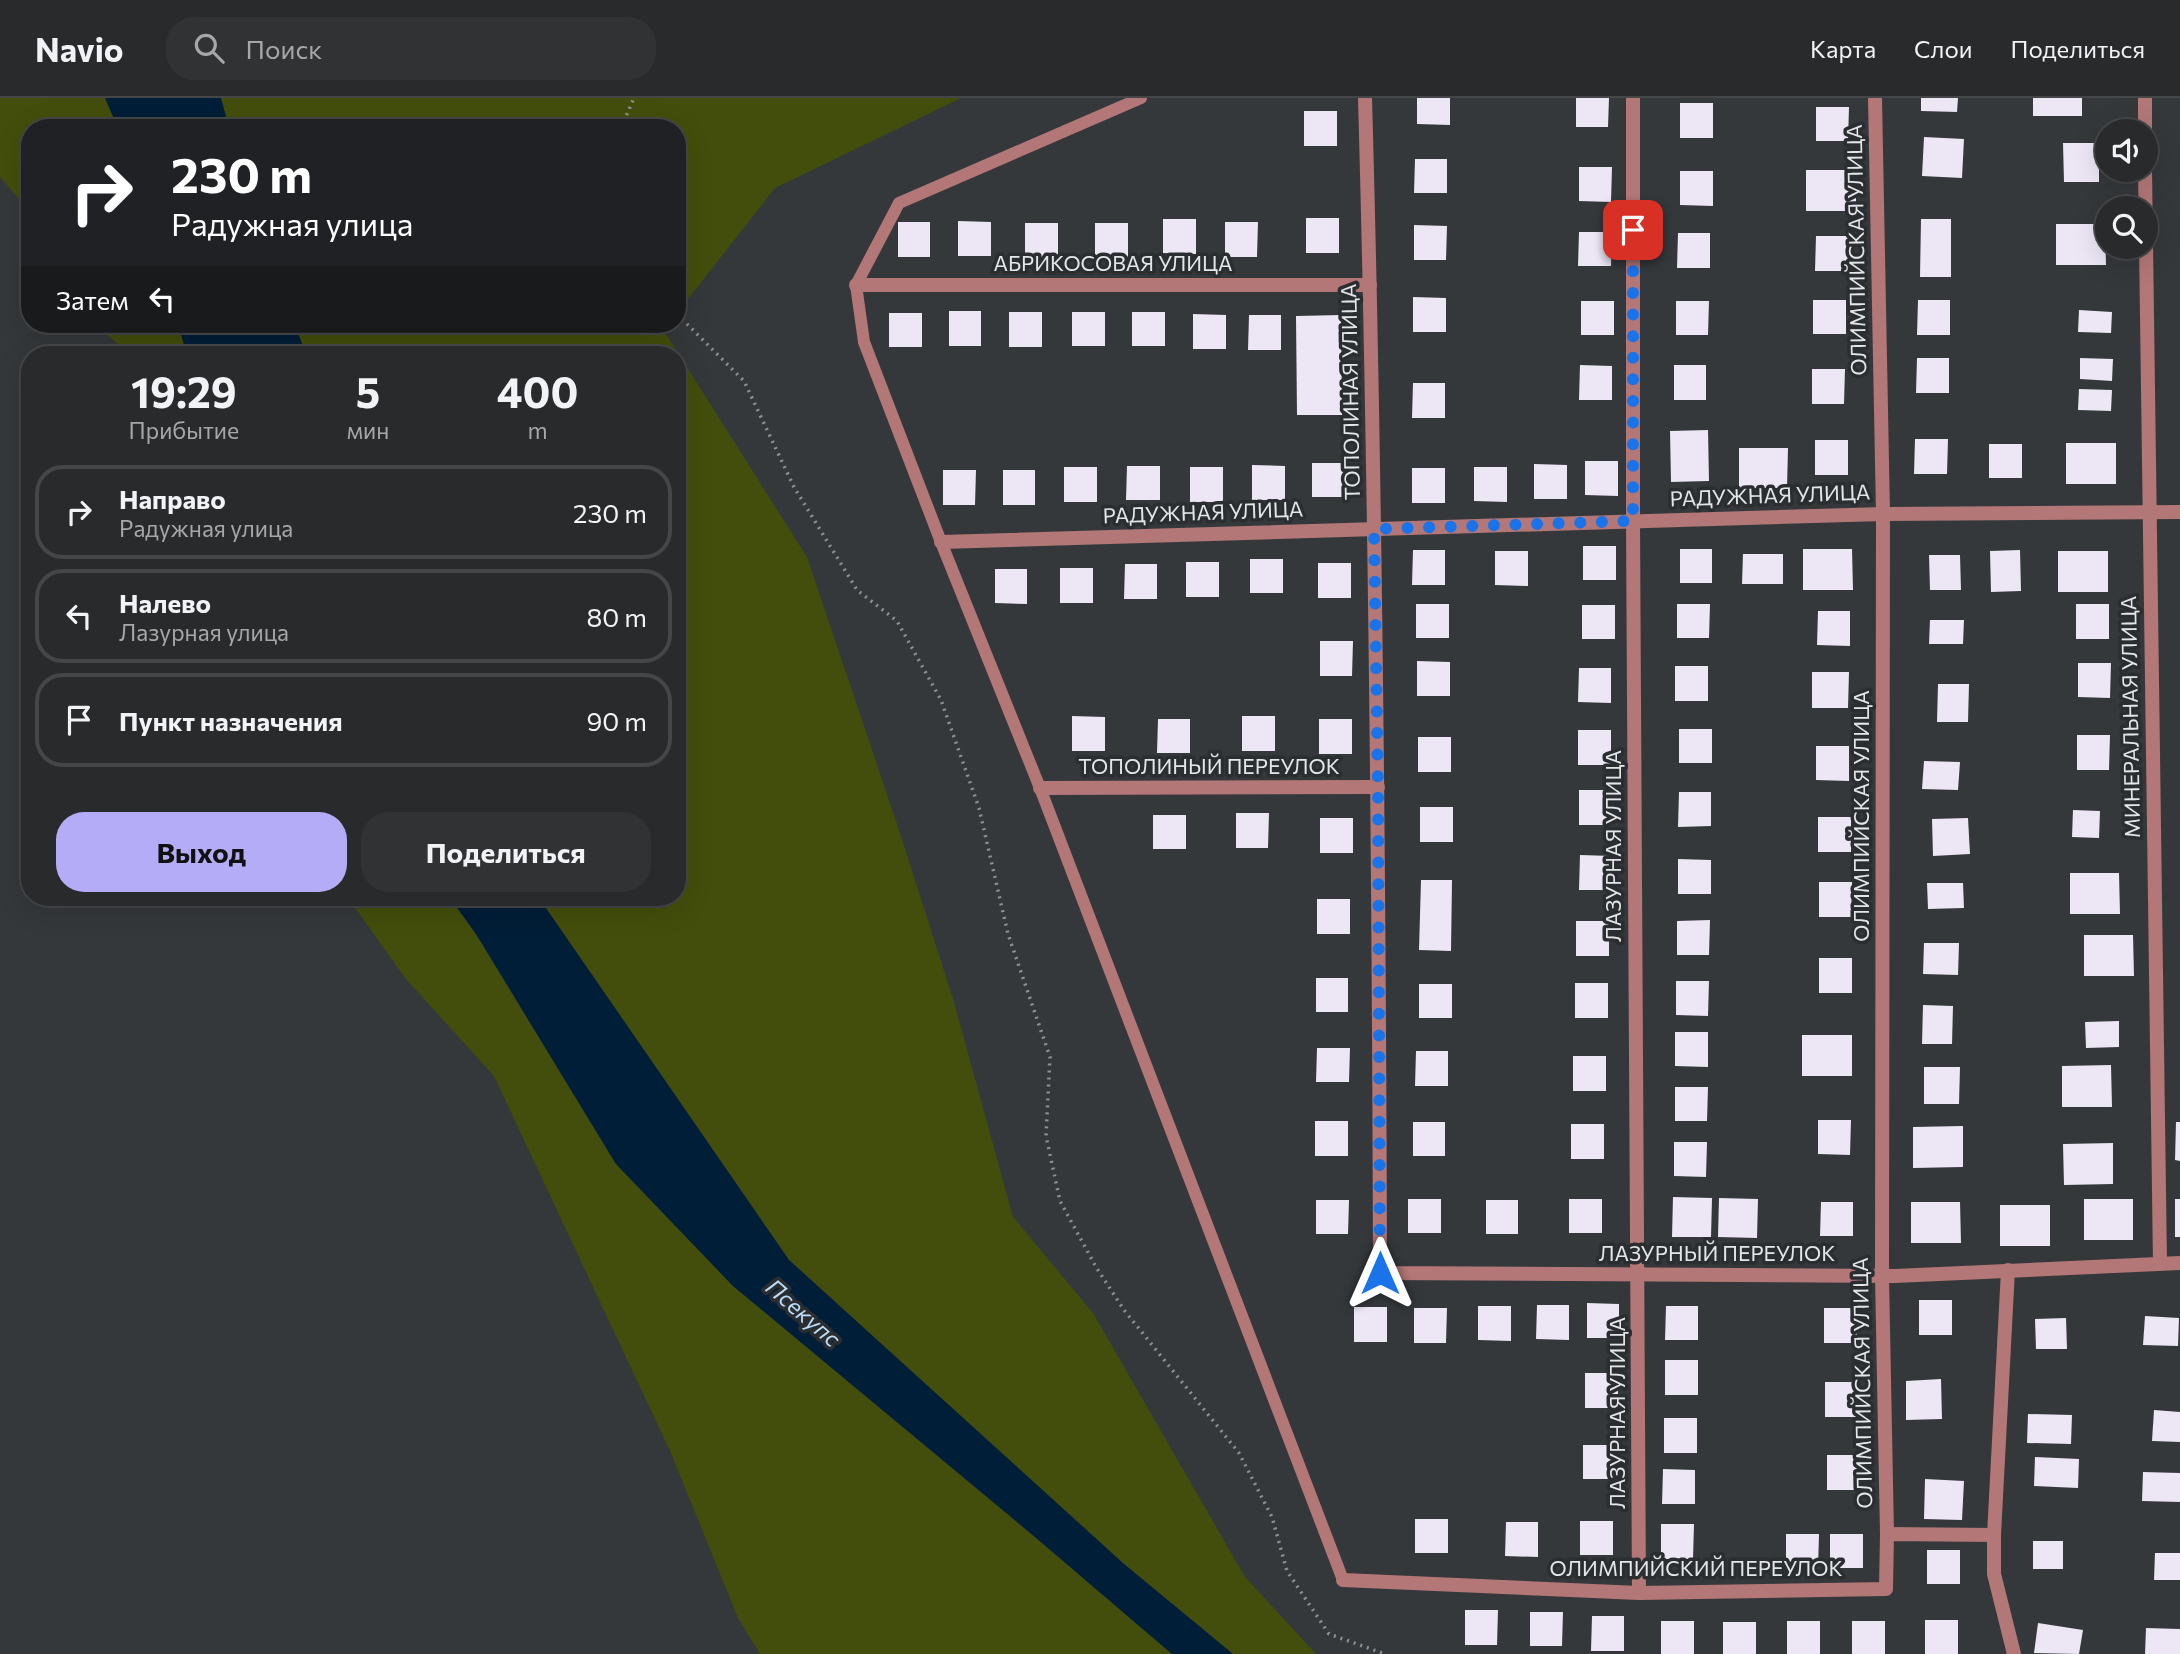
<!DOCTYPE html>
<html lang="ru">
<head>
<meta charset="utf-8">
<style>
  body { margin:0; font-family:Commissioner,sans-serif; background:#303234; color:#f1f3f6; height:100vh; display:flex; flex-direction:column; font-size:26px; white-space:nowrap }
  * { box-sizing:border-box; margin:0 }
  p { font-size:23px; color:#a5a7a9 }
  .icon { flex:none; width:38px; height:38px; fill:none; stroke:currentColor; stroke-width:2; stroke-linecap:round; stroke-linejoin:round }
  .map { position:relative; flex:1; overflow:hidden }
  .details { position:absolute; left:21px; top:248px; width:665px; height:560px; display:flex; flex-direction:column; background:#282a2c; border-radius:28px; box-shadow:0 7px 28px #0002,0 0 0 2px #444648 }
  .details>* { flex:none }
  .guide { position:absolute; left:21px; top:21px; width:665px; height:214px; border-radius:28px; box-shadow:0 7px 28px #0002,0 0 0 2px #444648; background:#202124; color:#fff; overflow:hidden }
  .tools { position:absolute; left:2095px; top:21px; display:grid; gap:14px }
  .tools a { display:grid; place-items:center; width:63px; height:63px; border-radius:50%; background:#282a2c; box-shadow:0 7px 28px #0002,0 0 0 2px #444648; font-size:35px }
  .pin { position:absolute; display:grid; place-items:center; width:60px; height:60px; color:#fff; margin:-30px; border-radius:14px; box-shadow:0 4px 10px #0006 }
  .me { position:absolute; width:77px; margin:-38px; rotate:0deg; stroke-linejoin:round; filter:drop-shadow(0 0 5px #0008) }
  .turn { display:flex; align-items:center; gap:24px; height:147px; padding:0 35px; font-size:32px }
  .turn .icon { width:91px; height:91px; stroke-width:2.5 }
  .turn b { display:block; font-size:49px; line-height:60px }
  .then { display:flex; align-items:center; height:66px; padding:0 35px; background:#0003; gap:14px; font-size:26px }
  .eta { display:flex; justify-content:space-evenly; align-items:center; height:119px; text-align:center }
  .eta b { font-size:42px; font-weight:700; line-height:49px }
  .button { display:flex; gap:14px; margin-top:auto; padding:14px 35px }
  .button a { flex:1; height:80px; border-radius:28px; background:#b5acf8; color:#111; font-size:28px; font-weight:700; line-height:80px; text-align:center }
  .button a+a { background:#303234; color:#f1f3f6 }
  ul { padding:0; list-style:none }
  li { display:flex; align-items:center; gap:21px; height:94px; margin:0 14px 10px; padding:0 21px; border:4px solid #444648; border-radius:28px }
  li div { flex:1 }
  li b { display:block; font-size:26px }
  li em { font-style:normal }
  header { display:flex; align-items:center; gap:42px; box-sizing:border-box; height:98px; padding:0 35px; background:#282a2c; border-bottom:2px solid #444648 }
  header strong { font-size:33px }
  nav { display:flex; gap:38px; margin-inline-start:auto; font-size:24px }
  .search { width:490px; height:63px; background:#303234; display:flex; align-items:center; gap:18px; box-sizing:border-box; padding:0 24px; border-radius:28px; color:#a5a7a9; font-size:26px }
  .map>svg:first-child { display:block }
  .green { fill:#434e0c }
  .water { fill:#001e38 }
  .building { fill:#ece6f5 }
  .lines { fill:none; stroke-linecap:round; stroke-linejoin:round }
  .path { stroke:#8e9193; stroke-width:3.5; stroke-dasharray:2 5; stroke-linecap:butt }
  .service { stroke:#b27776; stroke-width:12 }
  .minor { stroke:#b27776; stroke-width:14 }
  .route { stroke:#1a73e8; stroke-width:12; stroke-dasharray:0 21.6 }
  .labels { text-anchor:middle; stroke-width:7; stroke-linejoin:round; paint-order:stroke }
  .street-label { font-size:21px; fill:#e3e5e7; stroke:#2b2e31 }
  .water-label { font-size:23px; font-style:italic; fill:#bcdcfa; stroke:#2b2e31 }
</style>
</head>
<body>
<header>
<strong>Navio</strong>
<div class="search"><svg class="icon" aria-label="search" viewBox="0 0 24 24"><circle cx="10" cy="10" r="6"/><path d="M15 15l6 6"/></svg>Поиск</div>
<nav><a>Карта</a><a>Слои</a><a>Поделиться</a></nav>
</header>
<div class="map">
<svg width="2180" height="1556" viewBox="0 0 2180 1556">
  <rect width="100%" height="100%" fill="#35383b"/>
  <!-- green -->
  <g class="green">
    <polygon points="0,0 105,0 118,30 30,30 30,126 20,102 0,79"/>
    <polygon points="221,0 961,0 775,90 677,215 677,30 229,30"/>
    <polygon points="96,226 178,226 187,257 124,257 119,247"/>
    <polygon points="295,226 669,226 664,233 807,459 898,729 953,901 1013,1119 1093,1215 1245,1479 1316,1556 1233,1556 1124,1466 789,1162 539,800 677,800 677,257 306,257"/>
    <polygon points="348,800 450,800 476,836 616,1066 733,1188 1035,1439 1172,1556 760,1556 738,1520 671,1355 494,978 406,881"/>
  </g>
  <!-- water -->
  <g class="water">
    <polygon points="105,0 221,0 229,30 118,30"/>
    <polygon points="178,226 295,226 306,257 187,257"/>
    <polygon points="450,800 539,800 789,1162 1124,1466 1233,1556 1172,1556 1035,1439 733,1188 616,1066 476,836"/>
  </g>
  <!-- building -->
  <g class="building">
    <polygon points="1417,0 1450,0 1450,27 1417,26"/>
    <polygon points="1576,0 1609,0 1608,29 1576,29"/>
    <polygon points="1921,0 1958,0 1957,14 1921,13"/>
    <rect x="2033" y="0" width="49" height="18"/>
    <rect x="1680" y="5" width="33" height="35"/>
    <polygon points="1816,9 1849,9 1848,43 1816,43"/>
    <rect x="1304" y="13" width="33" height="35"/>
    <polygon points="1924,39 1964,41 1962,80 1922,78"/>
    <polygon points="2063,45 2099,45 2099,84 2064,84"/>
    <polygon points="1415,61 1447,61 1447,95 1414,95"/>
    <polygon points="1579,69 1612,69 1611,104 1579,103"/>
    <rect x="1806" y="72" width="50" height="41"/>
    <polygon points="1680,73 1713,73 1713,108 1680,107"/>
    <rect x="1306" y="120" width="33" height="35"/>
    <polygon points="1163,121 1196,121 1196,156 1163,155"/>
    <polygon points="1921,121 1951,121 1951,179 1920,179"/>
    <polygon points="958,123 991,124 991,158 958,158"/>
    <rect x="898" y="124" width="32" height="35"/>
    <polygon points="1225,124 1258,124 1257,159 1225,159"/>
    <rect x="1025" y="125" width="33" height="35"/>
    <rect x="1095" y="125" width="33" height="34"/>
    <polygon points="2056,126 2105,126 2106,167 2056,167"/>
    <polygon points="1414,127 1447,128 1446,162 1414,162"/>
    <polygon points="1579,134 1612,134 1611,168 1578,168"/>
    <polygon points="1678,135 1710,135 1710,170 1677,170"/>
    <polygon points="1816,138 1848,138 1848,173 1815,173"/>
    <polygon points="1413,199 1446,200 1446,234 1413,234"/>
    <rect x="1813" y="202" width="33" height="34"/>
    <polygon points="1918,202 1950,202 1950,237 1917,237"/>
    <rect x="1581" y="203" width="33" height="34"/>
    <polygon points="1676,203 1709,203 1708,237 1676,237"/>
    <polygon points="2079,212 2112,214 2111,235 2078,234"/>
    <rect x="949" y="213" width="32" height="35"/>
    <rect x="1009" y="214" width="33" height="35"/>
    <rect x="1072" y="214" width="33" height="34"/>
    <rect x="1132" y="214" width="33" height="34"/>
    <rect x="889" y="215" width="33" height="34"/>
    <polygon points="1193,216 1226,217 1226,251 1193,251"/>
    <polygon points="1249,217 1281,217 1281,252 1248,252"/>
    <polygon points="1341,217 1342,317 1297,317 1296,218"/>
    <polygon points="1917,260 1949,260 1949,295 1916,295"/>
    <polygon points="2080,260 2113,261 2112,283 2080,281"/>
    <polygon points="1580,267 1612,268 1612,302 1579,302"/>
    <rect x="1674" y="267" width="32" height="35"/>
    <polygon points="1812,271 1845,271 1844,306 1812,306"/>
    <polygon points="1413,285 1445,285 1445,320 1412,320"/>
    <polygon points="2079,291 2112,292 2111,313 2078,312"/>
    <polygon points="1708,332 1709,383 1671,384 1670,333"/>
    <polygon points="1915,341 1948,341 1947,376 1914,376"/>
    <rect x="1815" y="342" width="33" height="35"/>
    <rect x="2066" y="345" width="50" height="41"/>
    <rect x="1989" y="346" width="33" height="34"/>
    <polygon points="1739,350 1788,350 1787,390 1739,390"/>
    <polygon points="1585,363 1618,363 1618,398 1585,397"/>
    <polygon points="1312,365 1345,365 1344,399 1312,399"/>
    <polygon points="1534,366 1567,367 1567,401 1534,401"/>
    <polygon points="1252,367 1285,368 1285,402 1252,402"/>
    <polygon points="1127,368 1160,368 1160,402 1126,402"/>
    <rect x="1064" y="369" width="33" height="35"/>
    <rect x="1190" y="369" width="33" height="35"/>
    <polygon points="1474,369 1507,369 1507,404 1474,403"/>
    <rect x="1412" y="370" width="33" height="35"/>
    <polygon points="943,372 976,372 975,407 943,407"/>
    <rect x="1003" y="372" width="32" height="35"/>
    <rect x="1583" y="448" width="33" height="34"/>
    <rect x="1680" y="451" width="32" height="34"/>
    <polygon points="1803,451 1852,451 1853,492 1803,492"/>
    <polygon points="1413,452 1445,452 1445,487 1412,487"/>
    <polygon points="2020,452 2021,493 1991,494 1990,453"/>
    <polygon points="1495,453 1528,453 1528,488 1495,487"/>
    <rect x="2058" y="453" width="50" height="41"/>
    <polygon points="1743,456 1783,456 1783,486 1742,486"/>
    <polygon points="1929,457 1960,457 1961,492 1930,492"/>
    <rect x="1250" y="461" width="33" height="34"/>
    <rect x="1186" y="464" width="33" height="35"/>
    <rect x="1318" y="465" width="33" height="35"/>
    <polygon points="1125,466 1157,466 1157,501 1124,501"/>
    <rect x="1060" y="470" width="33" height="35"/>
    <polygon points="995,471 1027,471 1027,506 995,505"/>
    <rect x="1416" y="506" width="33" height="34"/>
    <polygon points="1677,506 1710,506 1709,540 1677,540"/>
    <rect x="2076" y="506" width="33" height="35"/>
    <rect x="1582" y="507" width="33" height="34"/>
    <polygon points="1818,513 1850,513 1850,548 1817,547"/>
    <polygon points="1930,522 1964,522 1963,546 1929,546"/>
    <polygon points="1320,543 1353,543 1352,578 1320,578"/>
    <polygon points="1417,563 1450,564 1450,598 1417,598"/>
    <polygon points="2078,565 2111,565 2110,600 2078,599"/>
    <rect x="1675" y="568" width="33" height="35"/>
    <polygon points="1579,570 1611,570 1611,605 1578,604"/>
    <polygon points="1812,574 1849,574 1848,610 1812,610"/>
    <polygon points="1938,586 1969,586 1968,624 1937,624"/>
    <polygon points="1072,618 1105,619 1105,653 1072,653"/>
    <rect x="1242" y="618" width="33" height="35"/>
    <polygon points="1158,621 1190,621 1190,655 1157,655"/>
    <rect x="1319" y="621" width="33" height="35"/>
    <rect x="1679" y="631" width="33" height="34"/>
    <rect x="1578" y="632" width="33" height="35"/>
    <polygon points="2077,637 2110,637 2109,672 2077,672"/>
    <rect x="1418" y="639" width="33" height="35"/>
    <polygon points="1816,648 1849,648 1849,683 1816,682"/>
    <polygon points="1924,663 1960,664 1958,692 1922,691"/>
    <rect x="1579" y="692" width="33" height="35"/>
    <polygon points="1679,694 1711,694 1711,728 1678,729"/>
    <rect x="1420" y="709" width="33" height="35"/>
    <polygon points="2073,712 2100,713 2099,740 2072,739"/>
    <polygon points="1236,715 1269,715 1268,750 1236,750"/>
    <rect x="1153" y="717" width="33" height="34"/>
    <rect x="1818" y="719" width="33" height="35"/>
    <rect x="1320" y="720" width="33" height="35"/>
    <polygon points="1968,720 1970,756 1933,758 1932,721"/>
    <polygon points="1580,757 1612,758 1612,792 1579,792"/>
    <polygon points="1678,761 1711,762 1711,796 1678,796"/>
    <polygon points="2070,775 2119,775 2120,816 2070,816"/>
    <polygon points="1421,782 1452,782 1451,853 1419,852"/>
    <polygon points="1819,784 1852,784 1851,819 1819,819"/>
    <polygon points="1927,785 1963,785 1964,810 1928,811"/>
    <rect x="1317" y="801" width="33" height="35"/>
    <polygon points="1710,822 1709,857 1677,857 1677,823"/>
    <rect x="1576" y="823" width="33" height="35"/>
    <polygon points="2084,837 2133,837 2134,878 2084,878"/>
    <polygon points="1924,845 1959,845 1958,877 1923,876"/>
    <rect x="1819" y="860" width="33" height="35"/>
    <rect x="1316" y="880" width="32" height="34"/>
    <polygon points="1676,883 1709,883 1708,918 1676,917"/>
    <rect x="1575" y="885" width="33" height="35"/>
    <rect x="1419" y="886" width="33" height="34"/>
    <polygon points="1923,907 1953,908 1952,946 1922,946"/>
    <polygon points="2119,923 2119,949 2086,950 2085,924"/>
    <polygon points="1675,934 1708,934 1708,969 1675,968"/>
    <rect x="1802" y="937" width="50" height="41"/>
    <polygon points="1317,950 1350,950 1349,984 1316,984"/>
    <polygon points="1416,953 1448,953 1448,988 1415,988"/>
    <rect x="1573" y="958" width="33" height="35"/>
    <polygon points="2111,967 2112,1009 2062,1009 2062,968"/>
    <polygon points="1924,969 1960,969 1959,1006 1924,1006"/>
    <polygon points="1675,989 1708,989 1707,1023 1675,1023"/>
    <polygon points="1818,1022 1851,1022 1850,1057 1818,1056"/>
    <rect x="1315" y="1023" width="33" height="35"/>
    <rect x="1413" y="1024" width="32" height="34"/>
    <polygon points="2176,1024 2180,1024 2180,1063 2175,1062"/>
    <rect x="1571" y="1026" width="33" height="35"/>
    <polygon points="1963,1028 1963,1069 1913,1070 1913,1029"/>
    <polygon points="1674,1044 1707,1044 1706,1079 1674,1078"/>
    <polygon points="2113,1045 2113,1086 2064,1087 2063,1046"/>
    <polygon points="1673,1099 1712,1100 1711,1139 1672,1139"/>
    <polygon points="1719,1100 1758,1101 1757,1140 1718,1139"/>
    <rect x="1408" y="1101" width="33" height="34"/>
    <rect x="1569" y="1101" width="33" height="34"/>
    <rect x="2084" y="1101" width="49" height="41"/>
    <rect x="2175" y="1101" width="5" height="38"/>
    <polygon points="1316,1102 1349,1102 1348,1136 1316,1136"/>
    <rect x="1486" y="1102" width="32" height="34"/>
    <polygon points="1821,1104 1853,1104 1853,1138 1820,1138"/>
    <polygon points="1911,1104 1960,1104 1961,1145 1911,1145"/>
    <rect x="2000" y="1107" width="50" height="41"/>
    <rect x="1919" y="1202" width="33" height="35"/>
    <polygon points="1587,1205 1619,1206 1619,1240 1587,1240"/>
    <polygon points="1537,1207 1569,1207 1569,1242 1536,1241"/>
    <polygon points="1478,1208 1511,1208 1511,1243 1478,1242"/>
    <polygon points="1666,1208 1698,1208 1698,1242 1665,1242"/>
    <rect x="1354" y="1209" width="33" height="35"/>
    <polygon points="1414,1210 1447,1210 1446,1245 1414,1245"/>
    <rect x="1824" y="1210" width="33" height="35"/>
    <polygon points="2145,1218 2179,1220 2178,1248 2143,1247"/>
    <polygon points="2066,1220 2067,1251 2036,1251 2035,1221"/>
    <rect x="1665" y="1262" width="33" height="35"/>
    <rect x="1585" y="1275" width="33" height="35"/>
    <polygon points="1941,1281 1942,1321 1906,1322 1906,1283"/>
    <rect x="1825" y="1284" width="33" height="35"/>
    <polygon points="2154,1312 2180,1314 2180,1344 2152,1343"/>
    <polygon points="2028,1316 2072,1317 2071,1346 2027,1345"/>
    <rect x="1664" y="1320" width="33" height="35"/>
    <rect x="1583" y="1347" width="32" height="34"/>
    <rect x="1827" y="1357" width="33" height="35"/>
    <polygon points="2035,1359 2079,1361 2078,1390 2034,1388"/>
    <polygon points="1663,1371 1695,1372 1695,1406 1662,1406"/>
    <polygon points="2143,1374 2180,1375 2180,1404 2142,1403"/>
    <polygon points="1925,1381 1964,1383 1962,1422 1924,1421"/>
    <rect x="1415" y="1421" width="33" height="34"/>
    <rect x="1580" y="1423" width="33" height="34"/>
    <polygon points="1506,1424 1538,1424 1538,1459 1505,1458"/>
    <polygon points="1661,1426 1694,1426 1693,1461 1661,1461"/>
    <polygon points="1786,1436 1819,1436 1818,1471 1786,1471"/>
    <rect x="1830" y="1436" width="33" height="34"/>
    <rect x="2033" y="1443" width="30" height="28"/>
    <rect x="1927" y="1452" width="33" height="34"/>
    <polygon points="2155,1455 2180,1455 2180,1482 2154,1482"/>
    <polygon points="1465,1512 1498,1512 1497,1547 1465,1547"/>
    <polygon points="1530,1514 1563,1514 1562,1548 1530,1548"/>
    <polygon points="1592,1518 1624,1518 1624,1553 1591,1553"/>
    <rect x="1925" y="1522" width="33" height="34"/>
    <rect x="1661" y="1523" width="33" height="33"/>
    <rect x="1787" y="1523" width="33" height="33"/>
    <rect x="1852" y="1523" width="33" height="33"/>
    <rect x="1723" y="1524" width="33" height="32"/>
    <polygon points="2038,1525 2083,1532 2079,1556 2034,1555"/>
    <polygon points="2146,1530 2180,1531 2180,1556 2145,1556"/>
  </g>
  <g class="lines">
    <!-- path -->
    <g class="path">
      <polyline points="621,30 634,0"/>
      <polyline points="677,216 744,283 794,389 857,492 897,523 941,602 979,710 1008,836 1050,959 1046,1038 1060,1103 1096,1169 1124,1212 1239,1355 1272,1419 1287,1473 1329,1536 1385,1556"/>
    </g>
    <!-- service -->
    <polyline class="service" points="1141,0 899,105 856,187 864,244 941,444 1040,690 1343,1482"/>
    <!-- minor -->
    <g class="minor">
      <path d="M1365,0C1376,392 1379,783 1380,1175L1895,1178L2180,1165"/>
      <polyline points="1633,0 1633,423 1639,1495"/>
      <polyline points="1875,0 1883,416 1882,1178 1887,1436"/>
      <polyline points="2145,0 2145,33"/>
      <polyline points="2145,72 2160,1166"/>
      <polyline points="856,187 1370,187"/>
      <polyline points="941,444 1883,416 2180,414"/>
      <polyline points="1040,690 1378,689"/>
      <polyline points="2008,1172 1994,1437 1994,1476 2014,1556"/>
      <polyline points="1343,1482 1639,1495 1886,1491 1887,1436 1994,1437"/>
    </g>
  </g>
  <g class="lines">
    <!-- route -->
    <polyline class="route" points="1380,1175 1378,690 1374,431 1633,423 1633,132"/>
  </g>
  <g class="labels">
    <!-- street labels -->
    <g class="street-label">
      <text transform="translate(1857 152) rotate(-91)" y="7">ОЛИМПИЙСКАЯ УЛИЦА</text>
      <text x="1113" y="173">АБРИКОСОВАЯ УЛИЦА</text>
      <text transform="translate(1351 294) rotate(-91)" y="7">ТОПОЛИНАЯ УЛИЦА</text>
      <text transform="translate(1770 398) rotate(-2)" y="7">РАДУЖНАЯ УЛИЦА</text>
      <text transform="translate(1203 415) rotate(-2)" y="7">РАДУЖНАЯ УЛИЦА</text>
      <text transform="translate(2131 619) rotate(-91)" y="7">МИНЕРАЛЬНАЯ УЛИЦА</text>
      <text x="1209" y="676">ТОПОЛИНЫЙ ПЕРЕУЛОК</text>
      <text transform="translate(1862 718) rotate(-90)" y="7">ОЛИМПИЙСКАЯ УЛИЦА</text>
      <text transform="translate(1614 748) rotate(-90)" y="7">ЛАЗУРНАЯ УЛИЦА</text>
      <text x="1717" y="1163">ЛАЗУРНЫЙ ПЕРЕУЛОК</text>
      <text transform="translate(1863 1285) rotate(-91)" y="7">ОЛИМПИЙСКАЯ УЛИЦА</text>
      <text transform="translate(1618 1315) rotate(-90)" y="7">ЛАЗУРНАЯ УЛИЦА</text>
      <text x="1696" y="1478">ОЛИМПИЙСКИЙ ПЕРЕУЛОК</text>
    </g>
    <!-- water labels -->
    <g class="water-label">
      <text transform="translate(803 1215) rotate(41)" y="8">Псекупс</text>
    </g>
  </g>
</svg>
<div class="tools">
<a><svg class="icon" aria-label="sound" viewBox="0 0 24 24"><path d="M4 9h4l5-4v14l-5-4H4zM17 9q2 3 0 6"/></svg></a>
<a><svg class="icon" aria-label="search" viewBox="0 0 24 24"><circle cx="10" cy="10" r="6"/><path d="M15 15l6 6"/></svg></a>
</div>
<div class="pin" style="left:1633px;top:132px;background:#d93025"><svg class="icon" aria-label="arrive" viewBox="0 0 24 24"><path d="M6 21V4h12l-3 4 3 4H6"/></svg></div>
<svg class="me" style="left:1380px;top:1175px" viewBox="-20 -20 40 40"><path d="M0-17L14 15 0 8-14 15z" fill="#1a73e8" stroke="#fff" stroke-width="4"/></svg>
<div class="guide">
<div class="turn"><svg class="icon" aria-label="right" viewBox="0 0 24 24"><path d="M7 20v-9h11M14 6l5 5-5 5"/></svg><div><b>230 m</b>Радужная улица</div></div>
<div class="then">Затем<svg class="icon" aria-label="left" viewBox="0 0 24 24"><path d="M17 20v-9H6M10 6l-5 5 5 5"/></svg></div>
</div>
<section class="details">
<div class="eta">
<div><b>19:29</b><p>Прибытие</p></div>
<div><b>5</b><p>мин</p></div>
<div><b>400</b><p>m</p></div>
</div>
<ul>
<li><svg class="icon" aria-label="right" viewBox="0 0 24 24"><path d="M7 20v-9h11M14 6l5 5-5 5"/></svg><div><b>Направо</b><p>Радужная улица</p></div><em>230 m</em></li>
<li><svg class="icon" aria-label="left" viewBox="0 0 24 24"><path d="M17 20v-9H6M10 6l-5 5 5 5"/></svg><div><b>Налево</b><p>Лазурная улица</p></div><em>80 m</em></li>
<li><svg class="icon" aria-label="arrive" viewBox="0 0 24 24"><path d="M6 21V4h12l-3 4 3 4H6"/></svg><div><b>Пункт назначения</b></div><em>90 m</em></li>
</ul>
<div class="button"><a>Выход</a><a>Поделиться</a></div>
</section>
</div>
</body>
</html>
